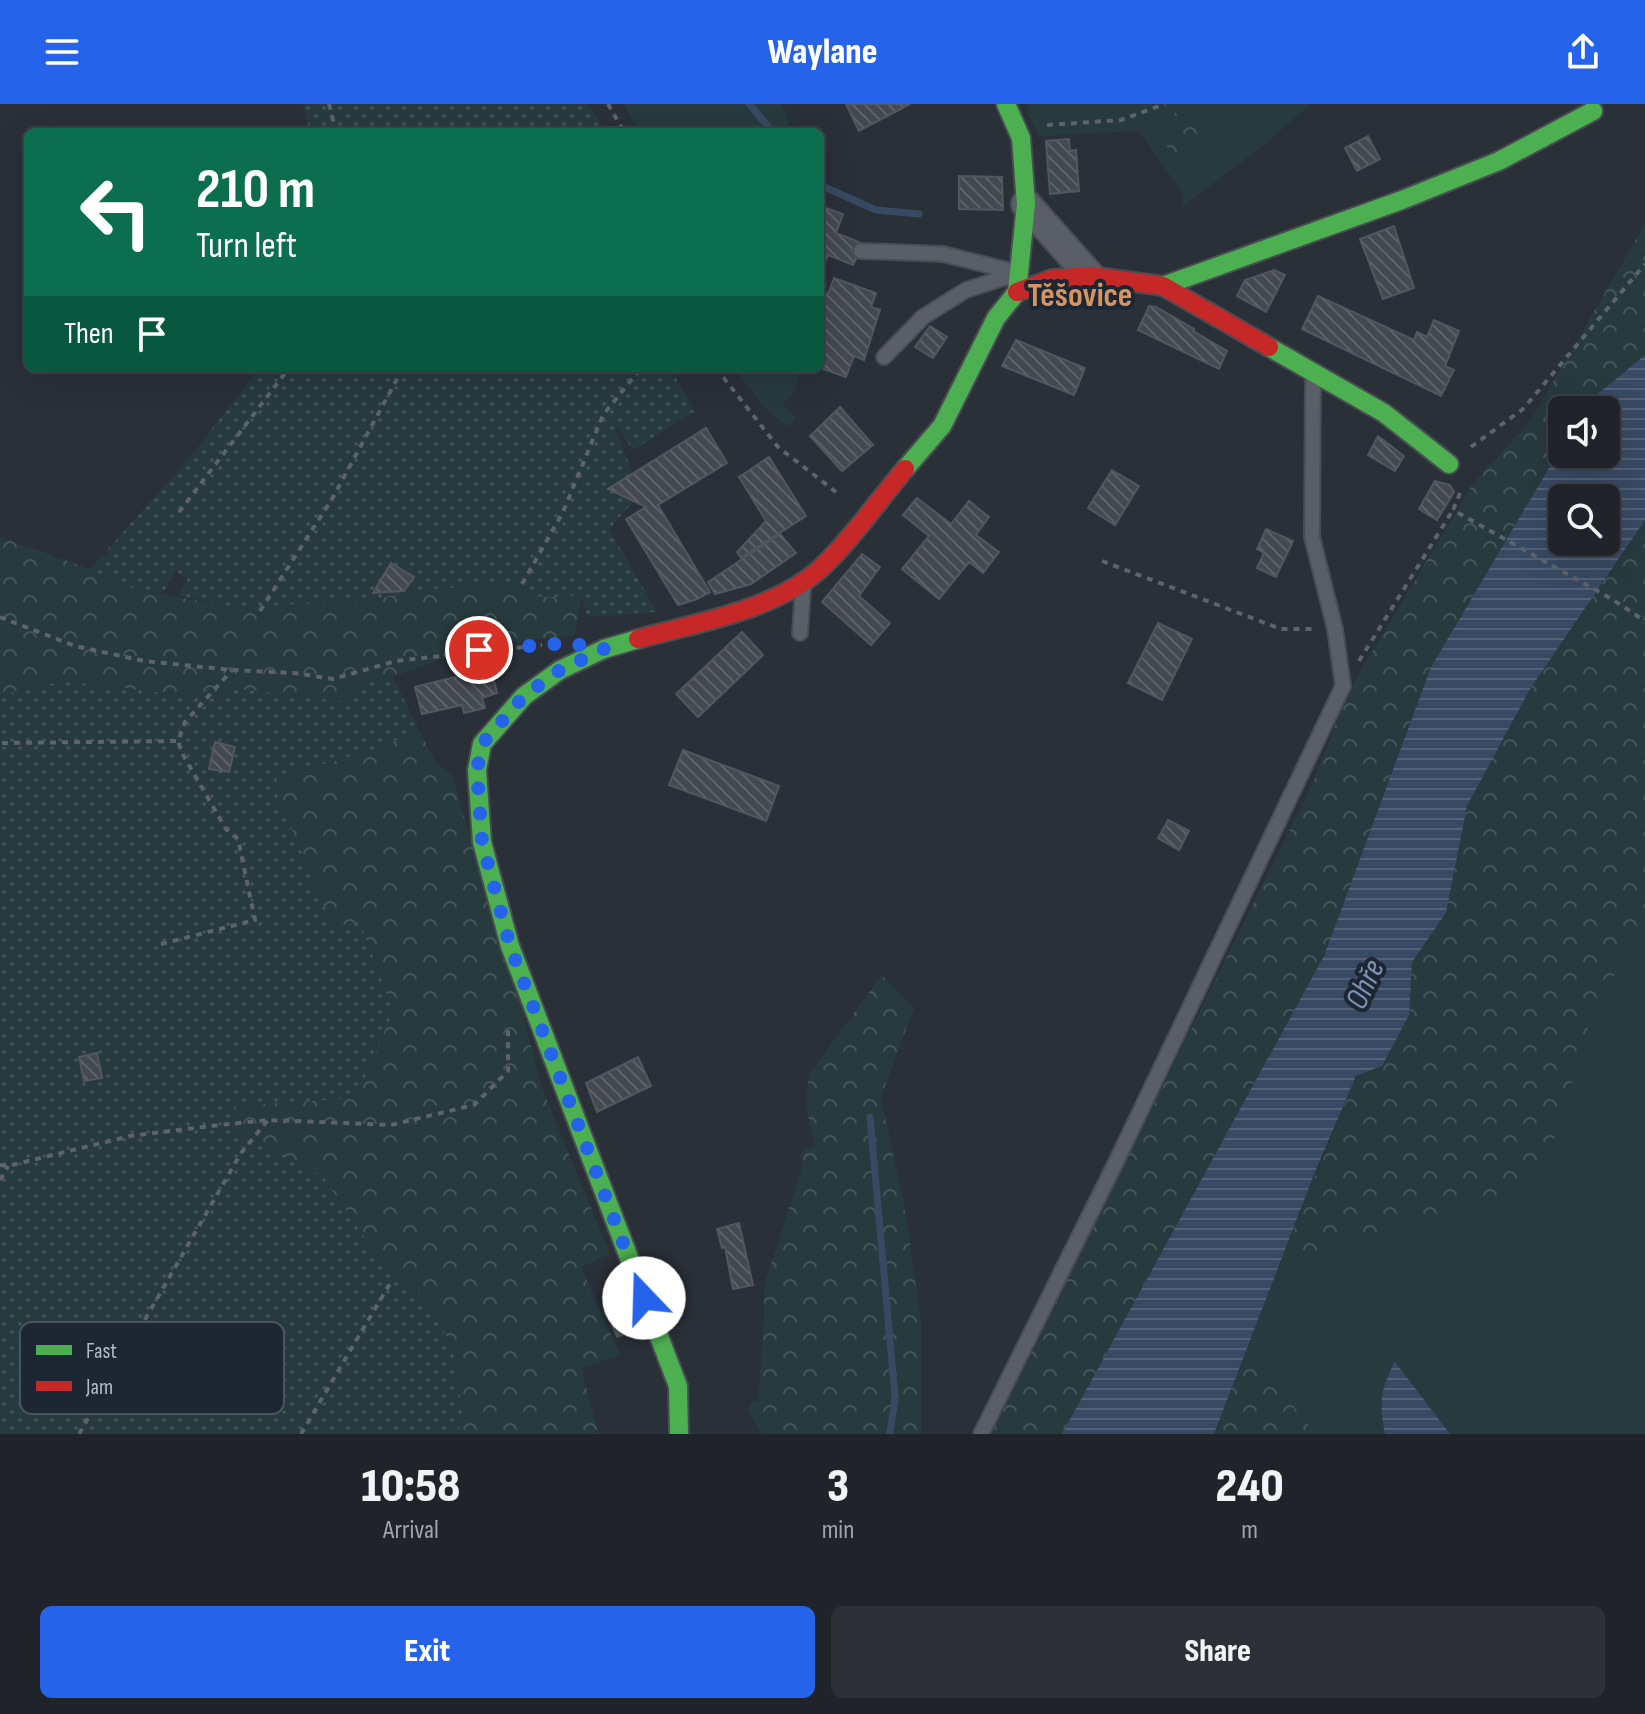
<!DOCTYPE html>
<html lang="en">
<head>
<meta charset="utf-8">
<style>
  body { margin:0; font-family:"Sofia Sans Condensed",sans-serif; background:#2d3036; color:#f1f3f6; height:100vh; display:flex; flex-direction:column; font-size:30px; white-space:nowrap }
  * { box-sizing:border-box; margin:0 }
  p { font-size:26px; color:#a2a4a8 }
  .icon { flex:none; width:44px; height:44px; fill:none; stroke:currentColor; stroke-width:2; stroke-linecap:round; stroke-linejoin:round }
  .map { position:relative; height:1330px; overflow:hidden }
  .panel { display:flex; flex-direction:column; background:#20242a; flex:1 }
  .panel>* { flex:none }
  .top-card { position:absolute; left:24px; top:24px; width:800px; height:244px; border-radius:12px; box-shadow:0 8px 32px #0002,0 0 0 2px #3d4147; background:#0b6e4f; color:#fff; overflow:hidden }
  .fabs { position:absolute; left:1548px; top:292px; display:grid; gap:16px }
  .fabs a { display:grid; place-items:center; width:72px; height:72px; border-radius:12px; background:#20242a; box-shadow:0 8px 32px #0002,0 0 0 2px #3d4147; font-size:40px }
  .pin { position:absolute; display:grid; place-items:center; width:68px; height:68px; color:#fff; margin:-34px; border:4px solid #fff; border-radius:50%; box-shadow:0 2px 8px #0007 }
  .me { position:absolute; width:88px; margin:-44px; rotate:339deg; stroke-linejoin:round; filter:drop-shadow(0 0 6px #0008) }
  .turn { display:flex; align-items:center; gap:28px; height:168px; padding:0 40px; font-size:36px }
  .turn .icon { width:104px; height:104px; stroke-width:2.5 }
  .turn b { display:block; font-size:56px; line-height:68px }
  .then { display:flex; align-items:center; height:76px; padding:0 40px; background:#0003; gap:16px; font-size:30px }
  .eta { display:flex; justify-content:space-evenly; align-items:center; height:136px; text-align:center }
  .eta b { font-size:48px; font-weight:800; line-height:56px }
  .button { display:flex; gap:16px; margin-top:auto; padding:16px 40px }
  .button a { flex:1; height:92px; border-radius:12px; background:#2563eb; color:#fff; font-size:32px; font-weight:800; line-height:92px; text-align:center }
  .button a+a { background:#2d3036; color:#f1f3f6 }
  header { display:flex; justify-content:space-between; align-items:center; height:104px; padding:0 40px; background:#2563eb; color:#fff; font-size:36px; font-weight:800 }
  .map>svg:first-child { display:block }
  .grass { fill:#273a3e }
  .forest { fill:url(#forest-crowns) }
  .garden { fill:url(#garden-dots) }
  .water { fill:url(#water-rules); fill-rule:evenodd }
  .lines { fill:none; stroke-linecap:round; stroke-linejoin:round }
  .stream { stroke:#384963; stroke-width:7 }
  .building { fill:url(#building-back-hatch); stroke:#52575f; stroke-width:2 }
  .lane-casing { stroke:#484c53; stroke-width:18 }
  .street-casing { stroke:#484c53; stroke-width:32 }
  .fast-casing { stroke:#484c53; stroke-width:22 }
  .jam-casing { stroke:#484c53; stroke-width:22 }
  .path { stroke:#5d636a; stroke-width:4; stroke-dasharray:6 6; stroke-linecap:butt }
  .lane { stroke:#5a5e66; stroke-width:14 }
  .street { stroke:#5a5e66; stroke-width:28 }
  .fast { stroke:#4caf50; stroke-width:18 }
  .jam { stroke:#c62828; stroke-width:18 }
  .route { stroke:#2563eb; stroke-width:14; stroke-dasharray:0 25.2 }
  .labels { text-anchor:middle; stroke-width:8; stroke-linejoin:round; paint-order:stroke }
  .water-label { font-size:32px; font-style:italic; fill:#7c92b1; stroke:#1d2633 }
  .quarter-label { font-size:34px; font-weight:bold; fill:#d59563; stroke:#1d2633 }
  .key { fill:#1d2633; stroke:#4a5360; stroke-width:2 }
  .key-label { font-size:22px; fill:#b4bcc9 }
</style>
</head>
<body>
<header><svg class="icon" aria-label="menu" viewBox="0 0 24 24"><path d="M4 6h16M4 12h16M4 18h16"/></svg>Waylane<svg class="icon" aria-label="share" viewBox="0 0 24 24"><path d="M12 15V3M7 8l5-5 5 5M5 13v7h14v-7"/></svg></header>
<div class="map">
<svg width="1645" height="1330" viewBox="0 0 1645 1330">
  <defs>
    <pattern id="forest-crowns" width="20" height="18" patternUnits="userSpaceOnUse" patternTransform="scale(2)"><rect width="20" height="18" fill="#273a3e"/><path d="M2 6a3 3 0 1 1 6 0M12 15a3 3 0 1 1 6 0" fill="none" stroke="#445559"/></pattern>
    <pattern id="garden-dots" width="8" height="8" patternUnits="userSpaceOnUse" patternTransform="scale(2)"><rect width="8" height="8" fill="#273a3e"/><path d="M2 2h.1M6 6h.1" fill="none" stroke="#445559" stroke-width="1.8" stroke-linecap="round"/></pattern>
    <pattern id="water-rules" width="6" height="5" patternUnits="userSpaceOnUse" patternTransform="scale(2)"><rect width="6" height="5" fill="#384963"/><path d="M0 2.5h6" fill="none" stroke="#526178"/></pattern>
    <pattern id="building-back-hatch" width="6" height="6" patternUnits="userSpaceOnUse" patternTransform="scale(2)"><rect width="6" height="6" fill="#444950"/><path d="M-1 5l2 2M0 0l6 6M5-1l2 2" fill="none" stroke="#5d6168"/></pattern>
  </defs>
  <rect width="100%" height="100%" fill="#2a3038"/>
  <!-- grass -->
  <g class="grass">
    <polygon points="624,0 781,0 787,10 790,28 640,28"/>
    <polygon points="1028,0 1311,0 1264,41 1182,103 1183,90 1139,27 1039,32 1027,9"/>
    <polygon points="733,264 801,264 796,287 782,301 796,314 787,323 767,306"/>
    <polygon points="1645,416 1645,1330 1214,1330 1313,1073"/>
  </g>
  <!-- forest -->
  <g class="forest">
    <polygon points="1192,0 1212,35 1175,56 1154,21"/>
    <polygon points="1645,120 1645,251 1595,292 1585,306 1562,306 1562,342 1431,563 1324,852 1062,1330 990,1330 1313,679 1348,588 1473,380 1531,316"/>
    <polygon points="1645,416 1645,820 1593,907 1541,1080 1281,1157 1356,972 1382,962 1409,911 1412,858 1446,809 1467,702 1530,585"/>
    <path d="M0,433L90,465L135,485L226,502L362,497L423,486L514,479C532,499 558,492 582,491L575,531L477,542L393,573L361,581L342,597L230,584L215,595L64,577L0,591Z"/>
    <polygon points="419,626 436,659 452,670 466,719 488,776 542,984 610,1150 581,1163 620,1251 581,1264 599,1330 458,1330 463,1311 452,1241 419,1188 374,1147 323,1073 238,1035 236,1002 281,998 333,823 271,675 376,645"/>
    <polygon points="882,871 914,904 881,993 906,1111 921,1219 921,1330 761,1330 748,1306 751,1298 758,1297 764,1214 764,1182 801,1067 802,1046 815,1043 806,1001 809,970"/>
    <polygon points="1248,1244 1315,1330 1214,1330"/>
  </g>
  <!-- garden -->
  <g class="garden">
    <polygon points="303,0 587,0 597,13 603,28 310,28"/>
    <path d="M259,264H678L673,269L695,307L633,346L613,317L637,382L632,399L609,425L657,508L587,513L582,491C557,492 532,499 513,479L423,486L362,497L259,502H226L178,491L188,475L176,467L163,489L135,485L90,465L103,451H107L108,445L191,352Z"/>
    <polygon points="393,573 419,626 376,645 271,675 333,823 360,818 393,907 356,994 236,1002 238,1034 281,1049 323,1073 374,1147 419,1188 452,1241 463,1311 458,1330 0,1330 0,591 64,577 215,595 230,584 342,597 361,581"/>
  </g>
  <!-- water -->
  <g class="water">
    <path d="M1645,251V416L1530,585L1467,702L1446,809L1412,858L1409,911L1382,962L1356,972L1313,1073L1214,1330H1062L1324,852L1431,563L1562,342V350H1606V306H1585L1595,292ZM1606,394V438H1562V394Z"/>
    <path d="M1395,1257V1258L1450,1330H1385C1379,1298 1380,1287 1395,1257Z"/>
  </g>
  <g class="lines">
    <!-- stream -->
    <g class="stream">
      <polyline points="749,0 773,28"/>
      <polyline points="820,81 876,106 919,110"/>
      <polyline points="870,1013 895,1293 890,1330"/>
    </g>
  </g>
  <!-- building -->
  <g class="building">
    <polygon points="846,0 910,0 859,27"/>
    <polygon points="1368,32 1380,55 1357,67 1345,44"/>
    <polygon points="1069,35 1070,47 1076,46 1079,87 1050,90 1046,37"/>
    <polygon points="959,72 1002,73 1003,106 959,105"/>
    <polygon points="820,102 843,110 836,129 859,138 851,146 856,155 853,161 828,151 822,166 820,166"/>
    <polygon points="1394,122 1414,184 1383,195 1360,135"/>
    <polygon points="1274,166 1285,171 1266,208 1237,192 1245,176"/>
    <polygon points="834,174 876,189 871,203 880,206 864,256 854,252 846,273 820,264 820,188 828,190"/>
    <polygon points="1318,192 1414,236 1417,228 1427,233 1434,216 1459,227 1445,262 1454,266 1441,292 1302,225"/>
    <polygon points="1149,202 1156,203 1194,225 1193,227 1227,247 1219,265 1138,226"/>
    <polygon points="930,222 947,233 933,254 915,243"/>
    <polygon points="1016,236 1085,264 1074,291 1002,262"/>
    <polygon points="840,303 873,341 842,367 810,332"/>
    <polygon points="706,324 727,359 658,401 710,488 697,495 678,501 626,415 646,403 608,385"/>
    <polygon points="1378,332 1404,352 1395,367 1368,351"/>
    <polygon points="769,353 806,412 741,454 737,448 766,417 739,373"/>
    <polygon points="1112,366 1139,382 1115,421 1088,404"/>
    <polygon points="1435,377 1450,381 1454,388 1437,416 1419,405"/>
    <polygon points="917,394 951,420 969,397 989,413 976,431 999,448 983,469 969,458 939,495 902,465 929,432 903,411"/>
    <polygon points="1266,425 1293,437 1276,473 1257,464 1264,449 1257,445"/>
    <polygon points="780,430 796,449 751,480 715,490 708,478"/>
    <polygon points="862,450 880,463 859,492 890,519 871,541 822,498"/>
    <polygon points="391,459 414,473 404,487 373,489"/>
    <polygon points="1158,519 1192,535 1162,596 1128,579"/>
    <polygon points="742,528 763,551 698,613 676,590"/>
    <polygon points="491,564 497,589 482,594 485,604 464,609 462,601 422,610 415,583"/>
    <polygon points="215,638 235,643 229,668 209,665"/>
    <polygon points="683,646 779,682 766,717 669,681"/>
    <polygon points="1168,716 1189,727 1179,746 1158,734"/>
    <polygon points="97,949 102,974 84,977 79,953"/>
    <polygon points="638,953 651,982 597,1008 586,979"/>
    <polygon points="739,1119 753,1181 733,1185 725,1143 722,1144 717,1125"/>
    <polygon points="624,1203 633,1227 617,1233 608,1210"/>
  </g>
  <g class="lines">
    <defs>
      <g id="lane">
        <polyline points="861,147 943,150 1019,169"/>
        <polyline points="884,253 923,213 966,186 1016,170"/>
        <polyline points="800,529 803,485"/>
        <polyline points="981,1330 1118,1054 1343,582 1335,525 1312,433 1313,273"/>
      </g>
      <polyline id="street" points="1026,100 1090,172"/>
      <g id="fast">
        <polyline points="1163,182 1402,96 1499,57 1593,7"/>
        <polyline points="1269,243 1384,309 1449,360"/>
        <polyline points="905,365 942,322 996,214 1017,188 1026,100 1021,34 1006,0"/>
        <polyline points="638,535 604,545 560,566 524,592 482,640 477,666 482,738 510,842 678,1282 679,1330"/>
      </g>
      <g id="jam">
        <polyline points="1017,188 1052,175 1090,172 1163,182 1269,243"/>
        <path d="M638,535C695,519 776,506 821,464C851,436 878,397 905,365"/>
      </g>
    </defs>
    <!-- lane casing -->
    <use href="#lane" class="lane-casing"/>
    <!-- street casing -->
    <use href="#street" class="street-casing"/>
    <!-- fast casing -->
    <use href="#fast" class="fast-casing"/>
    <!-- jam casing -->
    <use href="#jam" class="jam-casing"/>
    <!-- path -->
    <g class="path">
      <polyline points="329,0 336,28"/>
      <polyline points="608,0 624,28"/>
      <polyline points="1047,21 1121,16 1165,0"/>
      <polyline points="716,264 778,343 841,392"/>
      <polyline points="1471,343 1523,305 1645,160"/>
      <polyline points="1460,389 1453,406 1610,494 1645,517"/>
      <polyline points="179,408 289,264"/>
      <polyline points="1102,457 1281,525 1316,525"/>
      <polyline points="522,480 563,408 603,311 641,264"/>
      <polyline points="260,507 332,395 403,264"/>
      <polyline points="0,513 75,542 144,557 232,566 294,569 333,575 396,557 542,541"/>
      <polyline points="1359,557 1453,406"/>
      <polyline points="2,639 178,637"/>
      <polyline points="161,840 255,816 238,735 226,725 183,651 178,637 185,618 232,566"/>
      <polyline points="0,1061 8,1062 130,1032 219,1021 268,1016 391,1021 474,1001 508,967 508,926"/>
      <polyline points="0,1076 8,1062"/>
      <polyline points="79,1330 241,1049 268,1016"/>
      <polyline points="301,1330 392,1176"/>
    </g>
    <!-- lane -->
    <use href="#lane" class="lane"/>
    <!-- street -->
    <use href="#street" class="street"/>
    <!-- fast -->
    <use href="#fast" class="fast"/>
    <!-- jam -->
    <use href="#jam" class="jam"/>
  </g>
  <g class="lines">
    <!-- route -->
    <polyline class="route" points="479,546 568,539 604,545 560,566 524,592 482,640 477,666 482,738 510,842 644,1194"/>
  </g>
  <g class="labels">
    <!-- water labels -->
    <g class="water-label">
      <text transform="translate(1364 880) rotate(-65)" y="11">Ohře</text>
    </g>
    <!-- quarter labels -->
    <g class="quarter-label">
      <text x="1080" y="202">Těšovice</text>
    </g>
  </g>
  <!-- legend -->
  <rect x="20" y="1218" width="264" height="92" rx="12" class="key"/>
  <rect x="36" y="1241" width="36" height="10" fill="#4caf50"/>
  <rect x="36" y="1277" width="36" height="10" fill="#c62828"/>
  <g class="key-label">
    <text x="86" y="1254">Fast</text>
    <text x="86" y="1290">Jam</text>
  </g>
</svg>
<div class="fabs">
<a><svg class="icon" aria-label="sound" viewBox="0 0 24 24"><path d="M4 9h4l5-4v14l-5-4H4zM17 9q2 3 0 6"/></svg></a>
<a><svg class="icon" aria-label="search" viewBox="0 0 24 24"><circle cx="10" cy="10" r="6"/><path d="M15 15l6 6"/></svg></a>
</div>
<div class="pin" style="left:479px;top:546px;background:#d93025"><svg class="icon" aria-label="arrive" viewBox="0 0 24 24"><path d="M6 21V4h12l-3 4 3 4H6"/></svg></div>
<svg class="me" style="left:644px;top:1194px" viewBox="-20 -20 40 40"><circle r="19" fill="#fff"/><path d="M0-13L10 11 0 6-10 11z" fill="#2563eb"/></svg>
<div class="top-card">
<div class="turn"><svg class="icon" aria-label="left" viewBox="0 0 24 24"><path d="M17 20v-9H6M10 6l-5 5 5 5"/></svg><div><b>210 m</b>Turn left</div></div>
<div class="then">Then<svg class="icon" aria-label="arrive" viewBox="0 0 24 24"><path d="M6 21V4h12l-3 4 3 4H6"/></svg></div>
</div>
</div>
<section class="panel">
<div class="eta">
<div><b>10:58</b><p>Arrival</p></div>
<div><b>3</b><p>min</p></div>
<div><b>240</b><p>m</p></div>
</div>
<div class="button"><a>Exit</a><a>Share</a></div>
</section>
</body>
</html>
